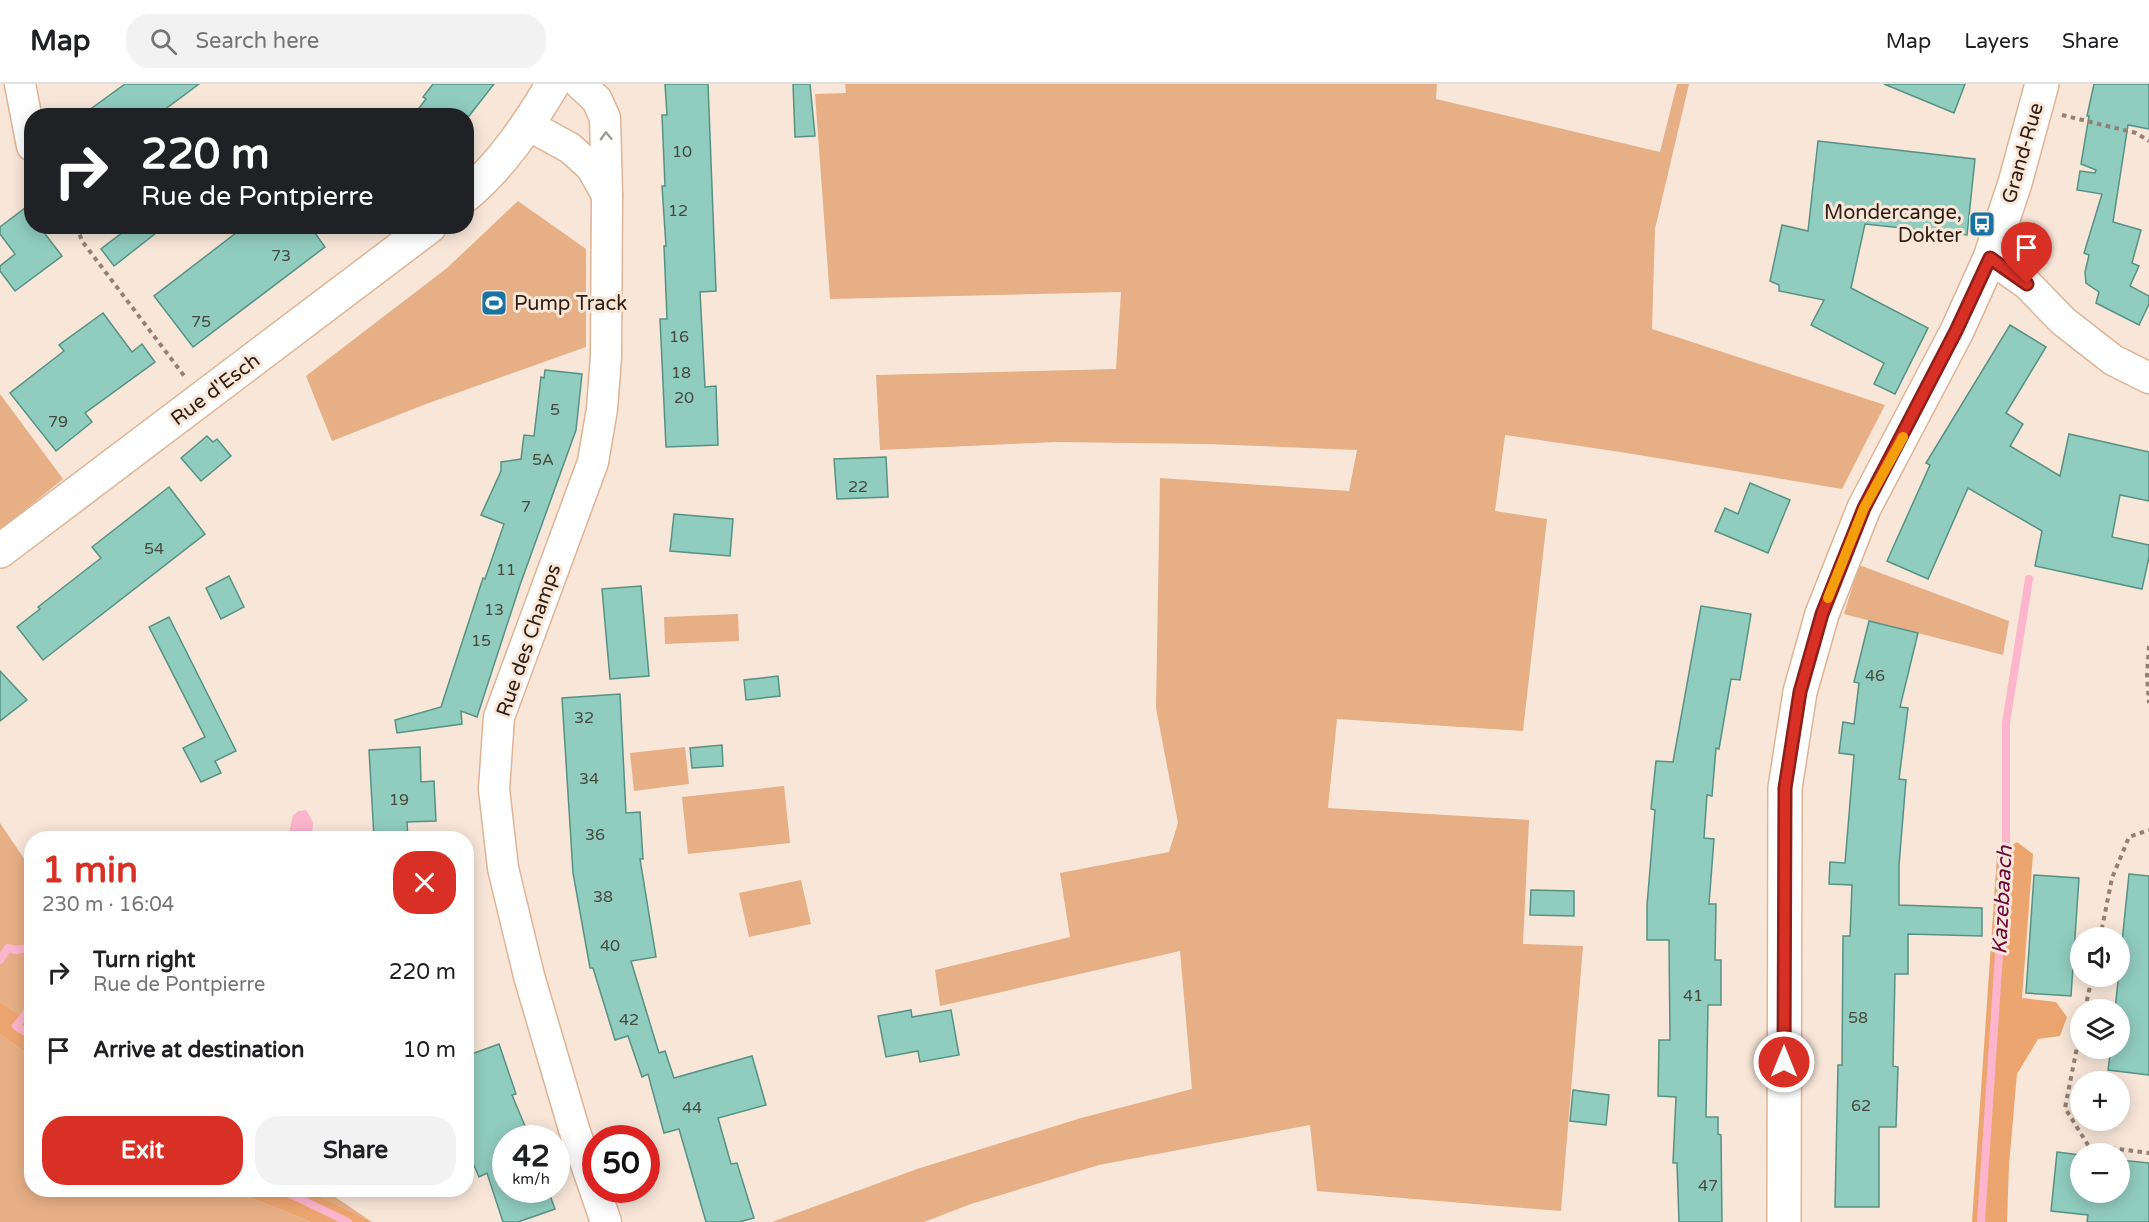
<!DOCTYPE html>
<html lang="en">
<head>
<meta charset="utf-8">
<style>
  body { margin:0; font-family:"Varela Round",sans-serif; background:#f2f2f2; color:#202124; height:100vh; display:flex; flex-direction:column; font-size:22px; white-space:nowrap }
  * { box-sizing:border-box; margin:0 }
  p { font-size:20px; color:#757577 }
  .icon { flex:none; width:33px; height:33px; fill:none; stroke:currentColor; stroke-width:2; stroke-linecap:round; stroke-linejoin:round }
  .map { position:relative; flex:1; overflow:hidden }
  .sheet { position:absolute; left:24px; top:747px; width:450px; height:366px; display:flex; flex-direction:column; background:#fff; border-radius:24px; box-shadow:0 3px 15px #0003 }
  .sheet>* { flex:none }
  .banner { position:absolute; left:24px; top:24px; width:450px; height:126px; border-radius:24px; box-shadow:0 3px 15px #0003; background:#202124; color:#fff; overflow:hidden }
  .buttons { position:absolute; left:2070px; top:843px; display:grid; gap:12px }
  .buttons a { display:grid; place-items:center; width:60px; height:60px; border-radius:50%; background:#fff; box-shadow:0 3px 15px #0003; font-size:30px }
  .speed { position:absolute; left:492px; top:1041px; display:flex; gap:12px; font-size:30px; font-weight:700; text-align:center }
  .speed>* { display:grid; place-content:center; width:78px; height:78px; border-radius:50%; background:#fff; box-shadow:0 3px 15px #0003; line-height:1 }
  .speed small { font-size:15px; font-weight:400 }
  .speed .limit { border:9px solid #d22; background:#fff; color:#111 }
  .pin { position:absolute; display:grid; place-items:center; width:51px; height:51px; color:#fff; margin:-62px -26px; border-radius:50% 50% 50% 0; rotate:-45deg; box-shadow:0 0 6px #0007 }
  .pin .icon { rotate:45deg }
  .me { position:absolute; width:66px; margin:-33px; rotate:0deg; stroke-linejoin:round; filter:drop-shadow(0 0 4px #0008) }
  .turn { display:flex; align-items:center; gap:21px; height:126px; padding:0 18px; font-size:27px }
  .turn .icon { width:78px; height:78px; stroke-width:2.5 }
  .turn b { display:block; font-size:42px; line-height:51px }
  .round { display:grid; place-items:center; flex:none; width:63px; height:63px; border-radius:24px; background:#f2f2f2 }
  .head { display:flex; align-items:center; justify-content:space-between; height:102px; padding:0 18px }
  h1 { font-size:36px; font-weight:800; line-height:45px; color:#d93025 }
  .button { display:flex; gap:12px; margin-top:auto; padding:12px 18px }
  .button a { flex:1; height:69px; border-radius:24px; background:#d93025; color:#fff; font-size:24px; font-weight:800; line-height:69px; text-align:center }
  .button a+a { background:#f2f2f2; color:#202124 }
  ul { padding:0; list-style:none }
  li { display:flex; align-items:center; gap:18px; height:78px; padding:0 18px }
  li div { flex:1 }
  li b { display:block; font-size:22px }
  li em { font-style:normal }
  header { display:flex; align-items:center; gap:36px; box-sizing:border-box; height:84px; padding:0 30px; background:#fff; border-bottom:2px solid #e0e0e0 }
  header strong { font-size:28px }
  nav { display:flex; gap:33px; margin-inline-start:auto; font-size:21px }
  .search { width:420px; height:54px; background:#f2f2f2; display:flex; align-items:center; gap:15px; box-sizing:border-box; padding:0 21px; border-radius:24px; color:#757577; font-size:22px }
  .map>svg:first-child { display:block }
  .green { fill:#e7af86 }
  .forest { fill:#eca56f }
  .water { fill:#fdb5cd }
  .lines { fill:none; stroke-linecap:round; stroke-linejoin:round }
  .stream { stroke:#fdb5cd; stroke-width:8 }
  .building { fill:#90cdbe; stroke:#569284; stroke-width:1.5 }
  .minor-casing { stroke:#dfb393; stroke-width:33 }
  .secondary-casing { stroke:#dfb393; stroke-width:36 }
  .path { stroke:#928174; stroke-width:4; stroke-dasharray:4.5 4.5; stroke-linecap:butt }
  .minor { stroke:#fff; stroke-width:30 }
  .secondary { stroke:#fff; stroke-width:33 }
  .oneway { stroke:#a19a94 }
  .route-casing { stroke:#8d1f18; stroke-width:15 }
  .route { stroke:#d93025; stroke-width:10 }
  .slow { stroke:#f59e0b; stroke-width:10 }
  .labels { text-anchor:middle; stroke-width:6; stroke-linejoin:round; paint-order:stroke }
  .number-label { font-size:16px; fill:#464a3c }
  .street-label { font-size:20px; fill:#2e1e11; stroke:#f8e6d9 }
  .poi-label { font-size:20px; fill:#2e1e11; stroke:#f8e6d9; text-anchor:end }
  .water-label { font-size:21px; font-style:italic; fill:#6d043b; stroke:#f8e6d9 }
</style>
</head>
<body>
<header>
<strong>Map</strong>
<div class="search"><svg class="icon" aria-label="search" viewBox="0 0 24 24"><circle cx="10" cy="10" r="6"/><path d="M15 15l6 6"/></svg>Search here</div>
<nav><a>Map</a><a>Layers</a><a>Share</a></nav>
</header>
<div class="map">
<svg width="2149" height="1138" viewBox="0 0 2149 1138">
  <rect width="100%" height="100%" fill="#f8e6d9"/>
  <!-- green -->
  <g class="green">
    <polygon points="845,0 1437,0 1436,15 1660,68 1677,0 1689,0 1655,145 1652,245 1885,321 1842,405 1627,369 1505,351 1495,427 1547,435 1523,647 1337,635 1328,724 1529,736 1523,860 1583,862 1561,1127 1317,1107 1310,1041 1099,1081 971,1120 924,1138 772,1138 917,1085 1081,1034 1192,1005 1180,867 940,922 935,886 1070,853 1060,789 1169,768 1178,739 1156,624 1160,394 1349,407 1357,366 1206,360 1057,358 880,366 876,291 1116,285 1121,208 830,215 815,10 846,9"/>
    <polygon points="518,117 586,165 586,263 426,320 332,357 306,292 447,184"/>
    <polygon points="0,310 63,395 0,446"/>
    <polygon points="1859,481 2009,537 2003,571 1844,530"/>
    <polygon points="738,530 739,557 665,560 664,533"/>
    <polygon points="685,663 689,700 634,707 630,669"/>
    <polygon points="784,702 790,759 688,770 682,713"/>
    <polygon points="0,739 31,785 31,934 22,932 0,918"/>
    <polygon points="801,796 811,840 749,853 739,809"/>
    <polygon points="0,950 31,973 32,1106 232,1106 311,1138 0,1138"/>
    <polygon points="307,1106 325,1106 372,1138"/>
  </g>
  <!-- forest -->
  <g class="forest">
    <polygon points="2017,758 2033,770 2022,914 2056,918 2067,933 2060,952 2038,955 2017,990 2009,1081 2007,1138 1972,1138 1997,772"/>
    <polygon points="0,918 22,932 31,934 31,973 0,950"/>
    <polygon points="232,1106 307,1106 372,1138 311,1138"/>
  </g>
  <!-- water -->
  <polygon class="water" points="306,726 313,738 312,754 288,754 293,731 299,727"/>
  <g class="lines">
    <!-- stream -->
    <g class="stream">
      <polyline points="0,876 8,864 16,866 29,864 32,860"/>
      <polyline points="32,922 16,942 32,952"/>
      <polyline points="282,1106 348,1138"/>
      <polyline points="1981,1138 2006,766 2006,639 2029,495"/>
    </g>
  </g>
  <!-- building -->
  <g class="building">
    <polygon points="125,0 199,0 156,32 81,32"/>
    <polygon points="433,0 494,0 469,32 413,32 426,15 423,13"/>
    <polygon points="665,0 708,0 716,207 700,208 705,303 716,302 718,361 666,363 660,235 667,235 664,162 666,162 662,102 665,102 662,31 667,31"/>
    <polygon points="793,0 810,0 815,52 795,53"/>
    <polygon points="1884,0 1965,0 1954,29"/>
    <polygon points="2094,0 2149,0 2149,45 2128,41 2113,138 2141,146 2132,179 2139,182 2130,202 2149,212 2149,220 2139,241 2096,219 2099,208 2086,199 2085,188 2089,171 2084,169 2102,110 2077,106 2080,87 2095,89 2096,86 2081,80 2089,32 2087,32"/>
    <polygon points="1818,57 1975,75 1967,151 1865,140 1851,204 1928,244 1895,310 1874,300 1884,279 1811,241 1824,216 1779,207 1779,201 1770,197 1782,141 1808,147"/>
    <polygon points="25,124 32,133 32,142 39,142 62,172 15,207 0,187 0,182 15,170 0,150 0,143"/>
    <polygon points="131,142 165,142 114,182 101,165"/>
    <polygon points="245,142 310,142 325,163 193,263 154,212"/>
    <polygon points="103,229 132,268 142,260 155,278 85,329 92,338 56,367 10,309 64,267 59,261"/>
    <polygon points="2010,241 2046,263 2006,329 2023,340 2010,362 2060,392 2069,350 2149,368 2149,417 2120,411 2112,453 2149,461 2149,473 2142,505 2035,482 2042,447 1968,404 1928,495 1887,477 1930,381 1926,379"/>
    <polygon points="545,286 582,290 576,346 520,501 477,633 461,627 462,640 397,649 395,636 441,623 483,494 485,495 504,440 481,431 501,387 501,378 521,375 524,351 534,352 541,293 544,294"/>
    <polygon points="207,352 213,358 217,355 231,372 201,397 181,374"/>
    <polygon points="886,373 888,413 837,415 834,375"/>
    <polygon points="1750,399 1790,416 1768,469 1715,447 1725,424 1738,430"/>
    <polygon points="169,403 205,450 43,576 17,543 40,525 38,523 101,474 92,463"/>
    <polygon points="674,430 733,435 730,472 670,467"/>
    <polygon points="229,492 244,523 221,535 206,504"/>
    <polygon points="641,502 649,592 610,595 602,505"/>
    <polygon points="1701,522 1751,530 1740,596 1731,595 1719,665 1716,664 1712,712 1707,711 1704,754 1714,755 1709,820 1716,820 1715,876 1721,876 1721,921 1708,921 1706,1033 1718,1033 1718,1050 1721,1051 1722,1138 1679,1138 1677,1079 1673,1079 1676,1013 1658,1012 1659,956 1670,956 1669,856 1647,856 1647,821 1655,726 1651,725 1656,677 1673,678"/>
    <polygon points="169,533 236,667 215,677 221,689 201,698 183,664 205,653 149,543"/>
    <polygon points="1869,537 1918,549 1900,623 1908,624 1899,695 1906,696 1899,781 1899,821 1982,824 1982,852 1908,850 1908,890 1895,890 1893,982 1898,983 1896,1043 1879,1043 1879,1123 1835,1123 1838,981 1842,981 1843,852 1850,852 1852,801 1829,800 1830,778 1845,779 1854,671 1839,669 1843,638 1854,640 1859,599 1854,598"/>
    <polygon points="0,587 27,616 0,637"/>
    <polygon points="778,592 780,612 746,616 744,596"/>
    <polygon points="620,610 626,729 640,728 643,775 640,775 656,873 631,877 659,969 665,967 674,994 752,972 766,1021 718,1034 731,1080 737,1079 754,1134 739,1138 706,1138 679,1045 664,1049 648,990 642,993 628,952 615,956 593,884 590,884 573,789 562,614"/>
    <polygon points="722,661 723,682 692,684 690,664"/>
    <polygon points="420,663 421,698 434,697 436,737 407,738 408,754 374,754 369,666"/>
    <polygon points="2129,790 2149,792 2149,991 2108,986 2111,964 2120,964 2120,926 2115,926"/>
    <polygon points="2034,791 2079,794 2071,912 2026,909"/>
    <polygon points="1531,806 1574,807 1574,832 1530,831"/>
    <polygon points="911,926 912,933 951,926 959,971 920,978 918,967 886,973 878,932"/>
    <polygon points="499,960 516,1010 512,1011 530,1054 506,1054 506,1106 548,1106 555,1125 518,1138 503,1138 487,1089 479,1093 466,1063 466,972"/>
    <polygon points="1573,1006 1609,1011 1606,1041 1570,1037"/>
    <polygon points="2057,1068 2080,1071 2080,1108 2120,1108 2120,1076 2149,1079 2149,1138 2087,1138 2088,1131 2051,1127"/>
  </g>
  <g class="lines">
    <defs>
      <g id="minor">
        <polyline points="20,0 32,62"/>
        <polyline points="580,0 597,16 605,34 607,111 606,272 602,325 593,378 499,633 494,705 503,784 529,892 574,1045 606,1138"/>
        <polyline points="528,41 570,64 591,83 607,111"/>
        <polyline points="1990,174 2027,200 2063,237 2113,276 2149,294"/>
      </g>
      <g id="secondary">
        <path d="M466,111C502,81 529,40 553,0"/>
        <polyline points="0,467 430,142"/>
        <polyline points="1784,1138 1785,704 1800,608 1822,530 1864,424 1957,247 1990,174 2015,99 2042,0"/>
      </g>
    </defs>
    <!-- minor casing -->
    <use href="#minor" class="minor-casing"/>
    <!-- secondary casing -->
    <use href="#secondary" class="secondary-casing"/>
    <!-- path -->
    <g class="path">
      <polyline points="2062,31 2136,49 2149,57"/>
      <polyline points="77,142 82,157 185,293"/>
      <polyline points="2149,562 2147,592 2149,619"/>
      <polyline points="2100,854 2112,794 2129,753 2149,746"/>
      <polyline points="2085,926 2092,892"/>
      <polyline points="2080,948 2065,1024 2088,1061 2149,1069"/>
    </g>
    <!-- minor -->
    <use href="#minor" class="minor"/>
    <!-- secondary -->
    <use href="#secondary" class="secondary"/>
  </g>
  <!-- one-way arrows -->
  <defs><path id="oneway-chevron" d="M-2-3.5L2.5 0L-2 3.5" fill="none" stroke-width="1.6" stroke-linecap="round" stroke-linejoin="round" transform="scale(1.5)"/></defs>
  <use class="oneway" href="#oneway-chevron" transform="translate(606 52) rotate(-92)"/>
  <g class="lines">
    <defs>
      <polyline id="route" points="1784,978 1785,704 1800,608 1822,530 1864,424 1956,247 1990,174 2027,200"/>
    </defs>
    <!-- route casing -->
    <use href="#route" class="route-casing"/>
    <!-- route -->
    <use href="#route" class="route"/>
    <!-- slow -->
    <polyline class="slow" points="1828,514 1864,424 1903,353"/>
  </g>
  <!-- icons -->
  <defs>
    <symbol id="bus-square" viewBox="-11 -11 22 22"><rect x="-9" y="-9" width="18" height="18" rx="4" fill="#1873a2" stroke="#f8e6d9"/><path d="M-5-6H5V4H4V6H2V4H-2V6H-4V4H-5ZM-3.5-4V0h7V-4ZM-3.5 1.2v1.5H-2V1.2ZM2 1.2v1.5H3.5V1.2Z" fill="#fff"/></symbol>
    <symbol id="stadium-square" viewBox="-11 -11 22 22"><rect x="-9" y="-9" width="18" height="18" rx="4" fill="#1873a2" stroke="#f8e6d9"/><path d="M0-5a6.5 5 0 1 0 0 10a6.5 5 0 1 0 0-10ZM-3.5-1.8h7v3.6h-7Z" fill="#fff"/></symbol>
  </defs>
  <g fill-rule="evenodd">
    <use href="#bus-square" x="1967" y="125" width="30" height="30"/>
    <use href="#stadium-square" x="479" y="204" width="30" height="30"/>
  </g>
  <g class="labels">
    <!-- number labels -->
    <g class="number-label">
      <text x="682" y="73">10</text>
      <text x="678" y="132">12</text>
      <text x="281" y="177">73</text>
      <text x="201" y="243">75</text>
      <text x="679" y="258">16</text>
      <text x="681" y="294">18</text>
      <text x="684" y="319">20</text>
      <text x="555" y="331">5</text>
      <text x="58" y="343">79</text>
      <text x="543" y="381">5A</text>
      <text x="858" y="408">22</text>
      <text x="526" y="428">7</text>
      <text x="154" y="470">54</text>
      <text x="506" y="491">11</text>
      <text x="494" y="531">13</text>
      <text x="481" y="562">15</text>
      <text x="1875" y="597">46</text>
      <text x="584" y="639">32</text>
      <text x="589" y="700">34</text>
      <text x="399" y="721">19</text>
      <text x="595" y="756">36</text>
      <text x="603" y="818">38</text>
      <text x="610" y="867">40</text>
      <text x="1693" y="917">41</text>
      <text x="1858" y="939">58</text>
      <text x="629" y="941">42</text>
      <text x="1861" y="1027">62</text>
      <text x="692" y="1029">44</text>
      <text x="1708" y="1107">47</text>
    </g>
    <!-- street labels -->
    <g class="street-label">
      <text transform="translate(2022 69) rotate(-74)" y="7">Grand-Rue</text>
      <text transform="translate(215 305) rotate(-37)" y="7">Rue d'Esch</text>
      <text transform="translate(528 556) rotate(-71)" y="7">Rue des Champs</text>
    </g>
    <!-- poi labels -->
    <g class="poi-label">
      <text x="1962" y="135">Mondercange,<tspan x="1962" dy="23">Dokter</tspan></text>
      <text x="514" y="226" text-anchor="start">Pump Track</text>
    </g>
    <!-- water labels -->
    <g class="water-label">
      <text transform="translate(2002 816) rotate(-87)" y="7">Kazebaach</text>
    </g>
  </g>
</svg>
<div class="buttons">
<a><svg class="icon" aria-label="sound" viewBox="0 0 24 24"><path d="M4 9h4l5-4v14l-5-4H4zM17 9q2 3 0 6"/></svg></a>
<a><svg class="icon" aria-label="layers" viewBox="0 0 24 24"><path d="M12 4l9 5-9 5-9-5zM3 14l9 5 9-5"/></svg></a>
<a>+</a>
<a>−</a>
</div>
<div class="speed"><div>42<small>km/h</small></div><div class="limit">50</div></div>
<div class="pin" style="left:2027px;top:200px;background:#d93025"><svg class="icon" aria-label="arrive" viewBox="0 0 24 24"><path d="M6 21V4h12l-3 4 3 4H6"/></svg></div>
<svg class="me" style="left:1784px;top:978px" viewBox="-20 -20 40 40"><circle r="17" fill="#d93025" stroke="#fff" stroke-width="3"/><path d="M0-11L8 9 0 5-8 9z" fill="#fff"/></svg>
<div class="banner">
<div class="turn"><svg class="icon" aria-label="right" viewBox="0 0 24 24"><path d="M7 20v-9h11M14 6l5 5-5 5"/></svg><div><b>220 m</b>Rue de Pontpierre</div></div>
</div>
<section class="sheet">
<div class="head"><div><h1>1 min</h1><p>230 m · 16:04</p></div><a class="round" style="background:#d93025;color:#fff"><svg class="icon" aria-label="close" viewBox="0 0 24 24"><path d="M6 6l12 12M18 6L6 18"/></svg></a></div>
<ul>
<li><svg class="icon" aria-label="right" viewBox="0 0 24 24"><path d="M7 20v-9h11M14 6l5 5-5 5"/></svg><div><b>Turn right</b><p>Rue de Pontpierre</p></div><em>220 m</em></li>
<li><svg class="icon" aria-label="arrive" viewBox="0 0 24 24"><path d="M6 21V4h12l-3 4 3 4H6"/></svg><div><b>Arrive at destination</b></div><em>10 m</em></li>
</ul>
<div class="button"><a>Exit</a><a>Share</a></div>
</section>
</div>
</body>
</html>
